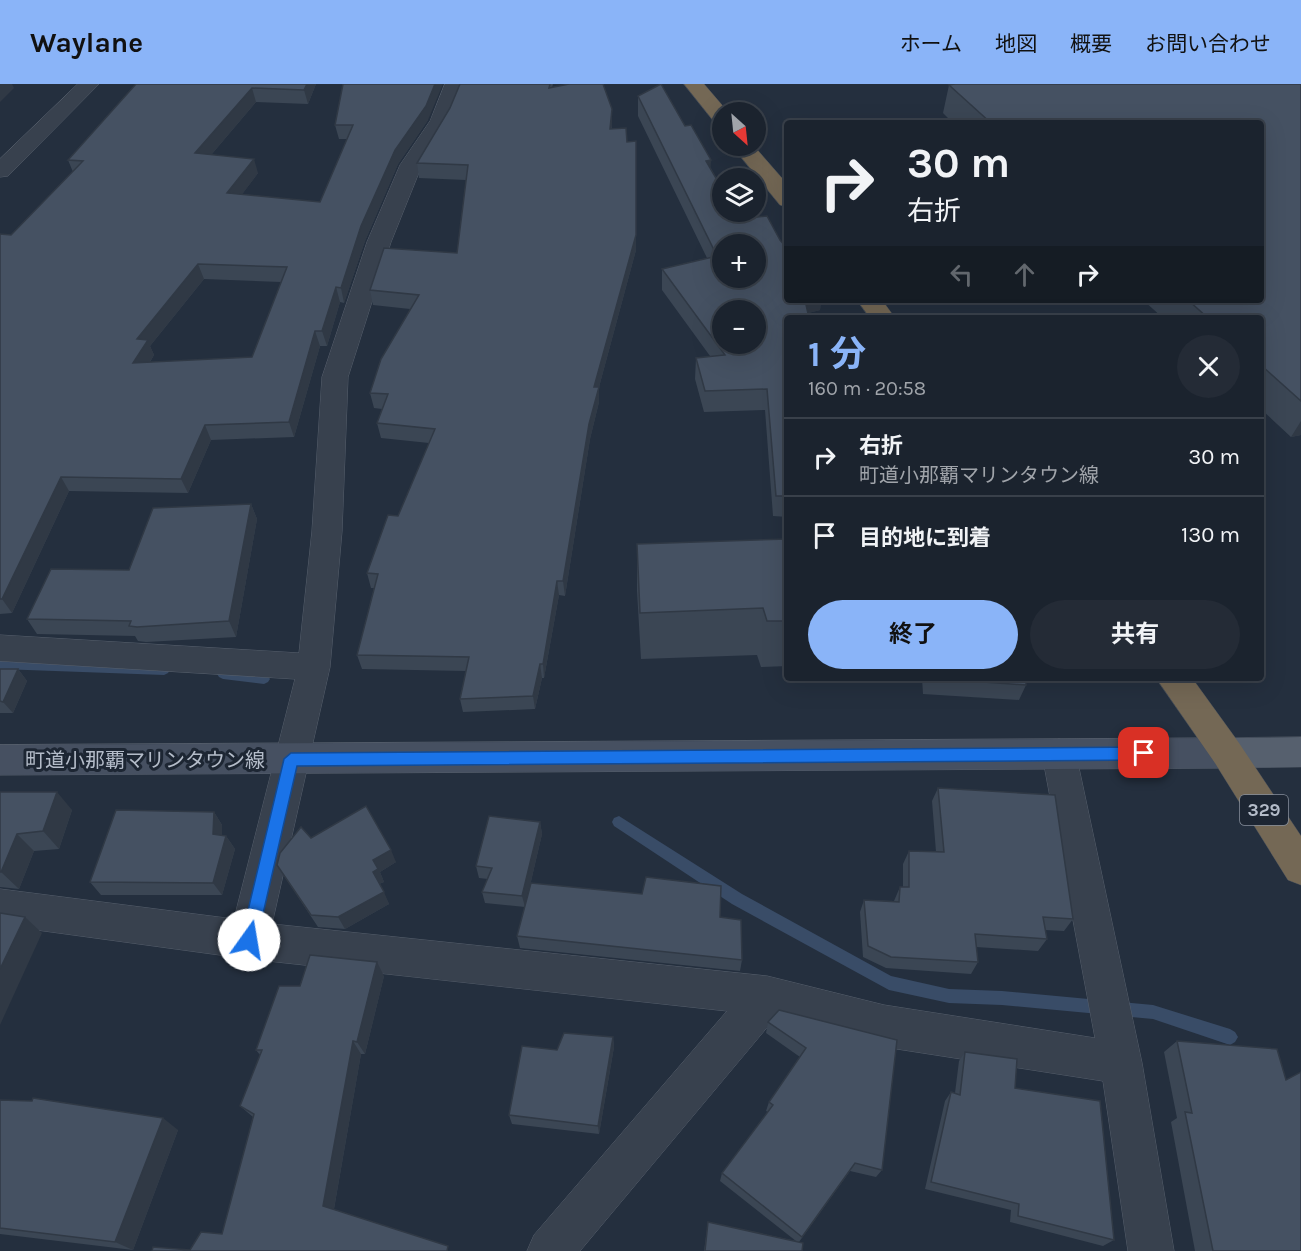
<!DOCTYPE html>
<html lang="ja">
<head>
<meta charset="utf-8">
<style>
  body { margin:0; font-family:Karla,"Noto Sans JP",sans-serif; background:#242b36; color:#f1f3f6; height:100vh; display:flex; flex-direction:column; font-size:22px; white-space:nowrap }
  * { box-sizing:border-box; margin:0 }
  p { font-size:20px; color:#a0a4aa }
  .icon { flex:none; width:33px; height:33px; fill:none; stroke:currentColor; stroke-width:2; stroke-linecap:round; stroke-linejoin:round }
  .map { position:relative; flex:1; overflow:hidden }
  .drawer { position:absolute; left:784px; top:231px; width:480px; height:366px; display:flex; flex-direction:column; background:#1b232e; border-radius:6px; box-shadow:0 6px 24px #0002,0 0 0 2px #39404a }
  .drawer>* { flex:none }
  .top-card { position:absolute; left:784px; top:36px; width:480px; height:183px; border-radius:6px; box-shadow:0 6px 24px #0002,0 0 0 2px #39404a; background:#1b232e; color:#f1f3f6; overflow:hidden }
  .needle { width:39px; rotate:153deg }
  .fabs { position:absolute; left:712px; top:18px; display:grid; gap:12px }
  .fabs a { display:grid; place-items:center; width:54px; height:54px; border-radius:50%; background:#1b232e; box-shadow:0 6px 24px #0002,0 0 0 2px #39404a; font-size:30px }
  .pin { position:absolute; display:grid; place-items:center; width:51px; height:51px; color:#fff; margin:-26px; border-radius:12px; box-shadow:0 3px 9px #0006 }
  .me { position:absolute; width:66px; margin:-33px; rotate:13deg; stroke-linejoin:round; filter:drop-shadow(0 0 4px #0008) }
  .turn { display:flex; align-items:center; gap:21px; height:126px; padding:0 24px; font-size:27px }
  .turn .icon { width:78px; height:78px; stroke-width:2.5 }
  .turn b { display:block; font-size:42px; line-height:51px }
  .lanes { display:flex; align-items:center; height:57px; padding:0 24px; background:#0003; justify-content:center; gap:30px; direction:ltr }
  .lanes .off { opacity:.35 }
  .round { display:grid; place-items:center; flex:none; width:63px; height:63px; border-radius:32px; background:#242b36 }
  .head { display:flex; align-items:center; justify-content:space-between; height:102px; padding:0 24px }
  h1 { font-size:36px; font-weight:700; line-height:45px; color:#8ab4f8 }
  .cta { display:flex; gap:12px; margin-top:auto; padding:12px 24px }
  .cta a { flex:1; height:69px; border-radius:36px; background:#8ab4f8; color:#111; font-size:24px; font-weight:700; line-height:69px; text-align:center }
  .cta a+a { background:#242b36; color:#f1f3f6 }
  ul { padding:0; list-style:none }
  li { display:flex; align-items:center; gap:18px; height:78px; padding:0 24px; border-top:2px solid #39404a }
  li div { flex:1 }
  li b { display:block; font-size:22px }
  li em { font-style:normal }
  header { display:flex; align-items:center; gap:36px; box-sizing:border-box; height:84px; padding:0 30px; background:#8ab4f8; color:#111 }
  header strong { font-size:28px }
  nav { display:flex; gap:33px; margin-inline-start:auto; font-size:21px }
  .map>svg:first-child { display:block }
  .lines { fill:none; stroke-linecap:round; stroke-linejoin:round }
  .stream { fill:#394c67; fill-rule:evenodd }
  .street-casing { stroke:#565f6c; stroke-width:1 }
  .secondary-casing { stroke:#565f6c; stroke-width:1 }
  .primary-casing { stroke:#414a57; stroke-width:1 }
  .highway-casing { stroke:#434c59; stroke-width:1 }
  .street { fill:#38414e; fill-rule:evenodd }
  .secondary { fill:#465061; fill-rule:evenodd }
  .primary { fill:#56606e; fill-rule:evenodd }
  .highway { fill:#746855; fill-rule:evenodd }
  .wall { fill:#3b4654; fill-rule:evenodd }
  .shaded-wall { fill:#303945 }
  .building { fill:#455162; stroke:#303945; stroke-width:1.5; fill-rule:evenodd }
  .route { fill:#1a73e8; stroke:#114b97; stroke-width:1.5 }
  .labels { text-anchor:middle; stroke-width:6; stroke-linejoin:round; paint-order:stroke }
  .shield { fill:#1d2633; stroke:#878f9c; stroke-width:1.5 }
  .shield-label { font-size:18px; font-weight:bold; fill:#b4bcc9 }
  .street-label { font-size:20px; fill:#b4bcc9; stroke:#1d2633 }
</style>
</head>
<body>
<header>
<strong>Waylane</strong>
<nav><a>ホーム</a><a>地図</a><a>概要</a><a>お問い合わせ</a></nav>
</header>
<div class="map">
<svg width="1301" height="1167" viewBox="0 0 1301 1167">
  <rect width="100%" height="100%" fill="#242f3e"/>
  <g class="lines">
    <!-- stream -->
    <g class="stream">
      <polygon points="0,575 164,581 168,583 170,586 168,589 164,591 0,585"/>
      <polygon points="223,585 264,590 268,592 270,595 268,598 264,600 223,595 219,593 217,590 219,587"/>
      <polygon points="619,732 742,810 891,892 949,905 1002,907 1153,921 1230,945 1235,948 1238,953 1235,958 1230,961 1153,935 1002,921 949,919 889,906 732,820 614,742 612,738 614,734"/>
    </g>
    <defs>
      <g id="street">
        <polygon points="78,0 99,0 8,92 0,93 0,75"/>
        <polygon points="445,0 465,0 450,37 422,81 391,158 348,293 342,447 330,583 272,840 767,892 884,921 1095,954 1042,670 1047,660 1059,655 1071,660 1076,670 1142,979 1174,1167 1128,1167 1103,997 884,963 775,934 580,1167 527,1167 534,1151 727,927 249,875 0,841 0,805 234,835 295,595 0,577 0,551 299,569 312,447 322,293 367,158 400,81 430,37"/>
      </g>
      <polygon id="secondary" points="1227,654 1239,659 1244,669 1239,679 1227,684 0,691 0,661"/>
      <polygon id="primary" points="1301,653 1301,683 1227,684 1215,679 1210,669 1215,659 1227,654"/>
      <g id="highway">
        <polygon points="684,0 704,0 728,28 723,28 723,42 716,40"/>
        <polygon points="732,62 754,62 788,101 788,123 780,121"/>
        <polygon points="857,216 882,216 895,234 870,234"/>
        <polygon points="1156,594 1192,594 1239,659 1301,752 1301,801 1288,796 1215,679"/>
      </g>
    </defs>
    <!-- street casing -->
    <use href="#street" class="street-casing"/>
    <!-- secondary casing -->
    <use href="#secondary" class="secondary-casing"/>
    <!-- primary casing -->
    <use href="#primary" class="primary-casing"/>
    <!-- highway casing -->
    <use href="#highway" class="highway-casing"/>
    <!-- street -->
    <use href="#street" class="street"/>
    <!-- secondary -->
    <use href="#secondary" class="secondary"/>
    <!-- primary -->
    <use href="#primary" class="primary"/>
    <!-- highway -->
    <use href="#highway" class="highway"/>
  </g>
  <!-- wall -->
  <g class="wall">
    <path d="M136,0H316L308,20L256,18L211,71L258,89L242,110L320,118L347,55H339L335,41L428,36L398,80L365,157L344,219L340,218L327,262H320L294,353L211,356L188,409L69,407L12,529L0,530V150L11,151L73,88L68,76ZM204,195L281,198L252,273L150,278L154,271L150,262Z"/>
    <polygon points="460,0 553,0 552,4 612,40 612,45 627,58 636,166 599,303 599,318 590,355 565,512 559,511 544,594 542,594 535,625 463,628 460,615 466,587 362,585 357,571 374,504 371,504 367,489 398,432 429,359 381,354 377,339 382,325 374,324 370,309 410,225 373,221 370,206 457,169 466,96 419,94 417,79 450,24"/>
    <polygon points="1301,0 1301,351 1291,353 1262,326 1262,234 1163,234 1143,216 1262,216 1262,39 953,39 943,29 949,1"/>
    <polygon points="638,12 711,85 788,216 821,216 820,226 788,234 788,433 773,432 765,326 704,328 695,295 696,274 710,272 662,206 662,185 707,174 638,32"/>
    <polygon points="251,420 257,435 236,553 146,558 138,557 135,552 37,550 27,535 129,486"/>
    <polygon points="788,455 788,582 761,583 757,571 641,575 637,507 637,460"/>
    <polygon points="0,585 18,585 27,597 13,629 0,629"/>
    <polygon points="922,594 1026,594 1026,601 1019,616 923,610"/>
    <polygon points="938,704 1073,835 1064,847 1045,846 1047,855 1038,867 976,863 978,878 971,890 886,884 863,873 860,828 864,816 894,817 900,803 903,803 903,780 909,767 936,768 932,717"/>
    <polygon points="0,708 72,726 59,765 34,767 19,805 0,803"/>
    <polygon points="214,728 222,741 222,751 226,752 235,765 222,811 101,811 90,798"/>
    <polygon points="540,738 542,750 525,823 485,819 482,808 488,795 479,794 476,782"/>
    <polygon points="311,754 396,778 380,788 384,798 379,800 389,820 345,845 318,843 277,781"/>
    <polygon points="720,833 742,876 740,887 520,864 517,852"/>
    <polygon points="384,892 365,970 361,970 334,1125 190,1166 222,1150 253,1033 240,1022 260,971 256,966 300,902"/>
    <polygon points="768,938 897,956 882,1086 876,1093 850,1087 799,1158 802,1167 704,1167 708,1138 796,1157 720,1097 722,1089 768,1028 766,1027 769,1018 800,973 766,949"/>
    <polygon points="613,953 614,963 599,1050 512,1040 509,1031 557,966"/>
    <polygon points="1177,957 1286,996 1301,1167 1195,1167 1171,1038 1177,1034 1164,968"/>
    <polygon points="965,968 1015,1004 1114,1156 1103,1162 1010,1138 1011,1126 925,1105 945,1017 951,1008 955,1009 959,977"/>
    <polygon points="0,1016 178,1046 133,1166 0,1150"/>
  </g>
  <!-- shaded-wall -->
  <g class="shaded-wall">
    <polygon points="0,0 12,0 14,4 0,18"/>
    <polygon points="307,0 316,0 308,20 304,6"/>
    <polygon points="435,0 443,0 428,36 398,80 365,157 344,219 341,204 361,142 395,66"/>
    <polygon points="252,4 256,18 200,84 195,69"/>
    <polygon points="612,25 612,40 611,59 610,45"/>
    <polygon points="636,57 636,166 599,303 599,318 590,355 565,512 563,497 594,303"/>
    <polygon points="254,75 258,89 232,124 227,109"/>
    <polygon points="711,76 710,97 706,77"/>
    <polygon points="198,180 204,195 150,262 154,271 140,294 133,279 137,255"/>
    <polygon points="336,203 340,218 327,262 322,247"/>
    <polygon points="803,216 821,216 820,226 801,231"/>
    <polygon points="315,247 320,262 294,353 289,338"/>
    <polygon points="1301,337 1301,351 1291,353"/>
    <polygon points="205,341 211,356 188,409 181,395"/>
    <polygon points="61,393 69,407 12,529 2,515"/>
    <polygon points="251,420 257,435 236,553 229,537"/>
    <polygon points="557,497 559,511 544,594 543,580"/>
    <polygon points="540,580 542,594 535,625 533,612"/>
    <polygon points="18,585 27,597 13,629 3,618"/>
    <polygon points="57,708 72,726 59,765 43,747"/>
    <polygon points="214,728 222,741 222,763 213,750"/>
    <polygon points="540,738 542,750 525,823 522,812"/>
    <polygon points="17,750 34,767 19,805 1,788"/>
    <polygon points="226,752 235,765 222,811 213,799"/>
    <polygon points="391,766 396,778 380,788 384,798 378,800 373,788 373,776"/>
    <polygon points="384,808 389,820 345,845 338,833"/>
    <polygon points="25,833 42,849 0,941 0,885"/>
    <polygon points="377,878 384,892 365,970 357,958"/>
    <polygon points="613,953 614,963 599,1050 598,1042"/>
    <polygon points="353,957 361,970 333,1130 323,1122"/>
    <polygon points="163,1034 178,1046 133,1166 115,1158"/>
  </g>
  <!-- building -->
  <g class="building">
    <path d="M136,0H307L304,6L252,4L195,69L254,75L227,109L320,118L353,41H335L343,0H435L426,22L395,66L361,142L341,204L336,203L322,247H315L289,338L205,341L181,395L61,393L2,515H0V150L11,151L83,77L68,76ZM198,180L287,183L252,273L133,279L148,256L137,255Z"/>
    <polygon points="460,0 550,0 549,4 569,0 603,0 612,25 610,45 626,44 627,58 636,57 636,151 594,303 599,303 589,340 563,497 557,497 543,580 540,580 533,612 460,615 469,573 357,571 378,490 367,489 388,431 398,432 435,345 377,339 388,310 370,309 381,275 419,211 370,206 384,164 457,169 468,81 417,79 450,24"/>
    <path d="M661,0L685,42L691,41L711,76L706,77L723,106V128H736L740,135L767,132L780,156L788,165V216H805L809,234H788V412H776L767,305L705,307L696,274L725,271L662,185L717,172L638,12ZM723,160H756V194H723ZM723,226H756V260H723Z"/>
    <polygon points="955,0 1301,0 1301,317 1262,282 1262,234 1208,234 1188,216 1262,216 1262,39 991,39 949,1"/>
    <polygon points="251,420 229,537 137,543 129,542 131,537 27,535 51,485 129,486 153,424"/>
    <polygon points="788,455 788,537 767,537 763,524 640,529 637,460"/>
    <polygon points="0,585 18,585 3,618 0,617"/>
    <polygon points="928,594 1026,594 1026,601"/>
    <polygon points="938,704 1055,711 1073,835 1043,833 1047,855 975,850 978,878 891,873 868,862 864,816 899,818 900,803 909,803 909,767 944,768"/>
    <polygon points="0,708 57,708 43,747 17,750 1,788 0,788"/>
    <polygon points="366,722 391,766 373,776 378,785 373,788 384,808 338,833 311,831 277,781 280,769 301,743 311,754"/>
    <polygon points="116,726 214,728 213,750 226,752 213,799 90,798"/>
    <polygon points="489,732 540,738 522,812 482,808 492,784 476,782"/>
    <polygon points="646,793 721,802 720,833 741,836 742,876 517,852 531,799 642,810"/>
    <polygon points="0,829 25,833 0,885"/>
    <polygon points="310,871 377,878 357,958 353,957 323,1122 448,1162 447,1167 152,1167 153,1163 190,1166 201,1148 222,1150 254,1030 240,1022 262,966 256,966 279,902 300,902"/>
    <polygon points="779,926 897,956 882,1086 855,1079 802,1153 722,1089 773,1021 769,1018 806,964 768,938"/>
    <polygon points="564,949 613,953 598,1042 509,1031 522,962 557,966"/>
    <polygon points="1177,957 1277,965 1286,996 1301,988 1301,1167 1213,1167 1185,1028 1192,1029"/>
    <polygon points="965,968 1017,975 1015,1004 1100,1017 1114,1156 1018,1132 1019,1120 931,1098 951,1008 960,1011"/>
    <polygon points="33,1014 163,1034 115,1158 0,1144 0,1016 32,1017"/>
    <polygon points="708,1138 803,1159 802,1167 705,1167"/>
  </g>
  <!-- route -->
  <polygon class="route" points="1144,663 1151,669 1144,676 297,682 257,856 255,861 249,863 243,861 241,856 284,675 291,669"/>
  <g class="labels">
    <!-- shield labels -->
    <rect class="shield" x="1240" y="711" width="48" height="30" rx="4.5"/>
    <g class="shield-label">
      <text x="1264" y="732">329</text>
    </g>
    <!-- street labels -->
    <g class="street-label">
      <text x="145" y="683">町道小那覇マリンタウン線</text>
    </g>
  </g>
</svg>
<div class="fabs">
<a><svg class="needle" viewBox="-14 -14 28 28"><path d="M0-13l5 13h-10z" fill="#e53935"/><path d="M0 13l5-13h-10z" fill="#a0a4aa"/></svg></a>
<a><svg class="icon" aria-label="layers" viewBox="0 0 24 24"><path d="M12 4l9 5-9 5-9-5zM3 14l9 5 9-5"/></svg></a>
<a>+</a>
<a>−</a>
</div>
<div class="pin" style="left:1144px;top:669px;background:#d93025"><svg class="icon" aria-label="arrive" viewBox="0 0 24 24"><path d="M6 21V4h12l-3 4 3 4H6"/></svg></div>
<svg class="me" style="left:249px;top:856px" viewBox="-20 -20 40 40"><circle r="19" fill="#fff"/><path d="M0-13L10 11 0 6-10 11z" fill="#1a73e8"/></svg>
<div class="top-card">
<div class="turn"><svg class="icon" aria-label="right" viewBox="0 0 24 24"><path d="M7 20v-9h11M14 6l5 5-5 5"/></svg><div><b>30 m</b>右折</div></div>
<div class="lanes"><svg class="icon off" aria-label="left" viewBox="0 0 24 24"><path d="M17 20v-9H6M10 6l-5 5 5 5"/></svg><svg class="icon off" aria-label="ahead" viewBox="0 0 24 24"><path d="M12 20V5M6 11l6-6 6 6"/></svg><svg class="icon" aria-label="right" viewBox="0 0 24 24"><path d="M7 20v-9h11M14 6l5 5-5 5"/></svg></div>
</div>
<section class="drawer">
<div class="head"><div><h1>1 分</h1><p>160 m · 20:58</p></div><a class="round"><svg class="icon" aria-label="close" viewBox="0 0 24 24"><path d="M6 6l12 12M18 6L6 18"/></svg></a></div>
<ul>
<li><svg class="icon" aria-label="right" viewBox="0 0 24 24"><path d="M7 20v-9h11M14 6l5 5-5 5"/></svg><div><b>右折</b><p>町道小那覇マリンタウン線</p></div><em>30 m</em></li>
<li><svg class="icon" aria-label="arrive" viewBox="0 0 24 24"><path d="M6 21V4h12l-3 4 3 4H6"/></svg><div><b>目的地に到着</b></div><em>130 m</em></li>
</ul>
<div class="cta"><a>終了</a><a>共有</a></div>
</section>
</div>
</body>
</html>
